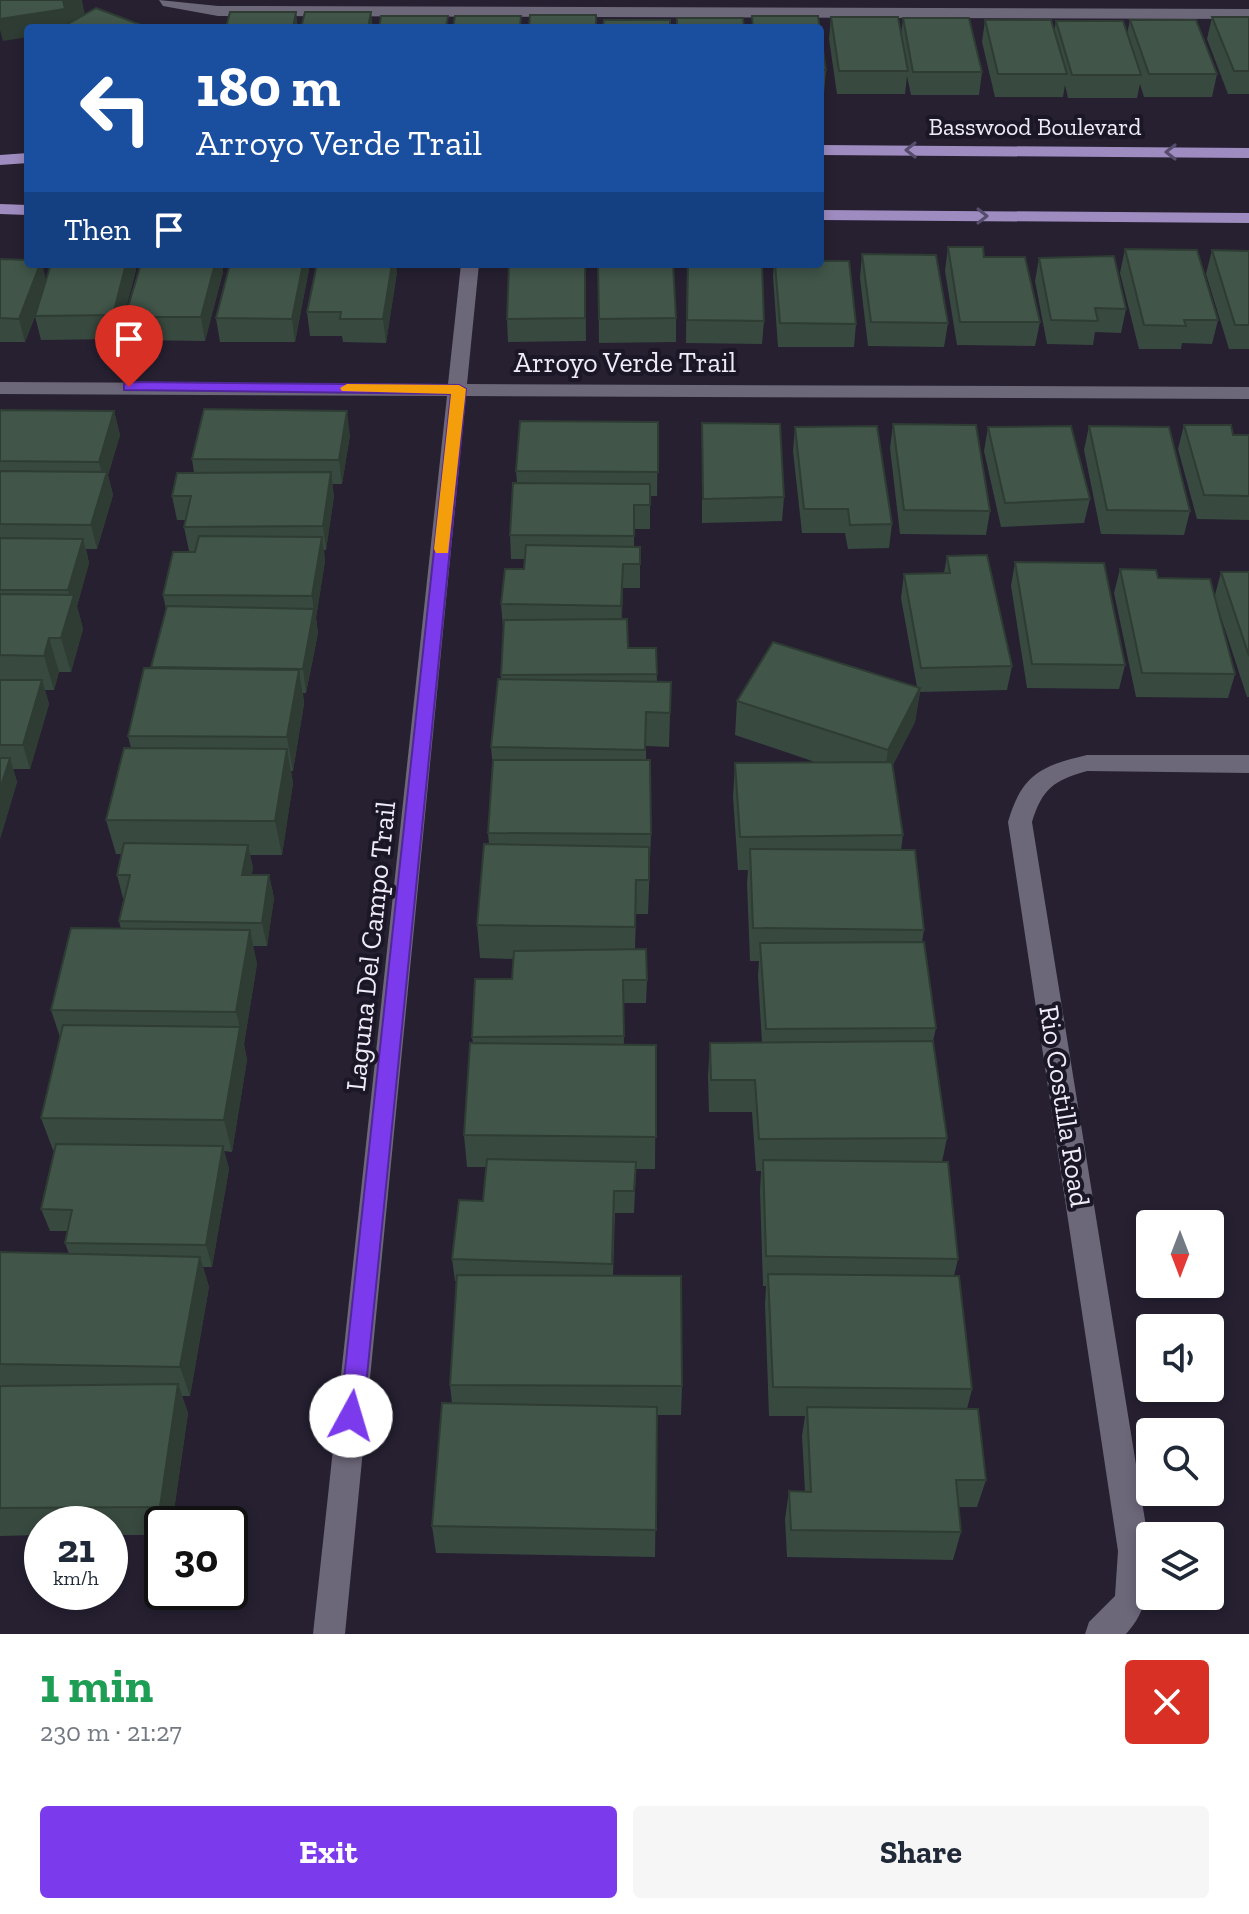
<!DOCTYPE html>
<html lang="en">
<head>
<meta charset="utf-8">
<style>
  body { margin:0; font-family:"Zilla Slab",serif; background:#f6f6f7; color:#1f2937; height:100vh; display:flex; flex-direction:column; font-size:30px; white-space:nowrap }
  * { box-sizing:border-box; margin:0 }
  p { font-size:26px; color:#747a83 }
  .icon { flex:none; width:44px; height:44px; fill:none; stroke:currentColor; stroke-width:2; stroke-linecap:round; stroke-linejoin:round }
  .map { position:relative; height:1634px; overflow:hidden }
  .details { display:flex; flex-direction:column; background:#fff; flex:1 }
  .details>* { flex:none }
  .guide { position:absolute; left:24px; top:24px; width:800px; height:244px; border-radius:8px; box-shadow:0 4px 12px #0003; background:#1a4fa0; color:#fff; overflow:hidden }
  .needle { width:52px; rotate:180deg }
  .tools { position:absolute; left:1136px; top:1210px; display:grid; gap:16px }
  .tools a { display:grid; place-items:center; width:88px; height:88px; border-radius:8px; background:#fff; box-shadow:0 4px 12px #0003; font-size:40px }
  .speed { position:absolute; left:24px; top:1506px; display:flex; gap:16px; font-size:40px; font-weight:700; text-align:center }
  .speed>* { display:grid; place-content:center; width:104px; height:104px; border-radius:50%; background:#fff; box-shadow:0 4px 12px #0003; line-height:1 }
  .speed small { font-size:20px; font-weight:400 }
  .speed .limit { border:4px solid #111; border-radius:12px; background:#fff; color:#111 }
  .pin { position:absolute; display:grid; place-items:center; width:68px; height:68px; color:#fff; margin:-82px -34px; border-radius:50% 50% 50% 0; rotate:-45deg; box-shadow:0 0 8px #0007 }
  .pin .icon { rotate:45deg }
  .me { position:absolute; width:88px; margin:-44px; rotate:6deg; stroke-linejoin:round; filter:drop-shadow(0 0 6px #0008) }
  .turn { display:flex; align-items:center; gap:28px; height:168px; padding:0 40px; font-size:36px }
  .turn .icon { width:104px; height:104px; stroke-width:2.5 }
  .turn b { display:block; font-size:56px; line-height:68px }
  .then { display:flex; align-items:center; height:76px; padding:0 40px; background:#0003; gap:16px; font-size:30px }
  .round { display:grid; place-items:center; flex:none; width:84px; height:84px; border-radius:8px; background:#f6f6f7 }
  .summary { display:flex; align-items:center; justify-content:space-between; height:136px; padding:0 40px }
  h1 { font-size:48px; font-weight:700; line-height:60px; color:#1e9e55 }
  .cta { display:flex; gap:16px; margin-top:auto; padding:16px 40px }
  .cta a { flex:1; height:92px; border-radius:8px; background:#7c3aed; color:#fff; font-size:32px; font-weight:700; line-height:92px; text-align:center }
  .cta a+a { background:#f6f6f7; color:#1f2937 }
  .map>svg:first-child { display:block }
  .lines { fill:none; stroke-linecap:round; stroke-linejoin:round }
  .minor { fill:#6d677a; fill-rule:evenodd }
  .major { fill:#9e8cc0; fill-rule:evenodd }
  .wall { fill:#38493f }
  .shaded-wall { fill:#2e3c33 }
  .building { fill:#415549; stroke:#2e3c33; stroke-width:2 }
  .oneway { stroke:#564c6c }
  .route { fill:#7c3aed; stroke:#51269a; stroke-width:2 }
  .slow { fill:#f59e0b }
  .labels { text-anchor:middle; stroke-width:8; stroke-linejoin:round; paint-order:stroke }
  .far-street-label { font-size:24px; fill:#efecf7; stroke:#1c1727 }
  .street-label { font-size:28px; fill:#efecf7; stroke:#1c1727 }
</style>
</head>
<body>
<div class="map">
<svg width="1249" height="1634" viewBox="0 0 1249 1634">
  <rect width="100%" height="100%" fill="#262031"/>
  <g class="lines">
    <!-- minor -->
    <g class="minor">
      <polygon points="159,0 218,6 1249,9 1249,19 218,16 163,6"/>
      <polygon points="461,264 479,264 467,384 1249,387 1249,399 466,396 345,1634 313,1634 447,396 0,394 0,382 448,384"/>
      <path d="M1087,755H1249V773L1087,771C1054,780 1042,789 1032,822L1150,1551C1150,1582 1148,1611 1126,1634H1085L1089,1622L1115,1596L1118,1551L1008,822C1022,774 1041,766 1087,755Z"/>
    </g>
    <!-- major -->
    <g class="major">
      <polygon points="820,145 1249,148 1249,158 820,155"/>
      <polygon points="28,153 28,163 0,165 0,155"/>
      <polygon points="0,204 28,205 28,215 0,214"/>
      <polygon points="820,210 1249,213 1249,223 820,220"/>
    </g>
  </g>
  <!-- wall -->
  <g class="wall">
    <polygon points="752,16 818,16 826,70 824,93 820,93 820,28 752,28"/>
    <polygon points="831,17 901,35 903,18 982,72 979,95 911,95 907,76 905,94 837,94 829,39"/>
    <polygon points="1212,17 1249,17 1249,94 1228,94 1207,39"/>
    <polygon points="985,20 1054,32 1056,21 1127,34 1130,20 1217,74 1212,97 1144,97 1140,84 1137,98 1068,98 1065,85 1063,97 995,97 982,42"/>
    <polygon points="948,247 984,257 1040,322 1035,346 957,345 945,271"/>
    <polygon points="1125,249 1218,320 1212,344 1182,343 1181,349 1139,349 1120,273"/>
    <polygon points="1212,250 1249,251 1249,349 1229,349 1206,274"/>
    <polygon points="862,254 948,323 944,347 868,346 860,278"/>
    <polygon points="1039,258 1126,309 1121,333 1095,332 1093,345 1047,344 1035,281"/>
    <polygon points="0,259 46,280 51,264 135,264 136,270 118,339 41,340 35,316 36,314 25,342 0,342"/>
    <polygon points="141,264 222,264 223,272 205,341 130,340 125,317"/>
    <polygon points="230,264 309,264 309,269 295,342 220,342 216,318"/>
    <polygon points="585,264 586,341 508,342 507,319"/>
    <polygon points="598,264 676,318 676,342 599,343"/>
    <polygon points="687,264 764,321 762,344 686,343"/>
    <polygon points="774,264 820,264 856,324 854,347 778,347 773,276"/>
    <polygon points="397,272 386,343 343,342 342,336 310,336 307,312"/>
    <polygon points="0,410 114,411 120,435 108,475 113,495 97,549 86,549 89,563 77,606 83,629 71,672 59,672 54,690 45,690 49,704 30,769 13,769 17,782 0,839"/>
    <polygon points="658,422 657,496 650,496 650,529 634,529 634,547 640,547 640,588 623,588 622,619 628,648 656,648 657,682 671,682 669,747 646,746 646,760 651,834 648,914 636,914 635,949 647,980 646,1003 623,1003 624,1045 656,1045 655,1169 636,1169 634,1213 615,1213 613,1276 682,1386 681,1415 657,1415 655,1557 436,1553 432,1526 452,1403 450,1385 456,1281 455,1281 452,1259 483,1201 486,1167 467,1167 464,1135 473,1043 472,1037 512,979 513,959 480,958 477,925 489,844 488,833 493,768 491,747 501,679 503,628 501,604 524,569 524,559 511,559 510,535 517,483 516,471"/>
    <polygon points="702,423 784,497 782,521 702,523"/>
    <polygon points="893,424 990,511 986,535 900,534 890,448"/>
    <polygon points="1184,425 1233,435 1249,435 1249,520 1197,519 1178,449"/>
    <polygon points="1089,426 1190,511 1184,535 1101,534 1084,450"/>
    <polygon points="795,427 892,524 889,548 848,549 845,533 802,533 793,451"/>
    <polygon points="988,427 1090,499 1084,523 1001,527 984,451"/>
    <polygon points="350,435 342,484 332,484 334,496 326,550 324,550 325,561 316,618 318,633 306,693 303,693 304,704 293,771 291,771 293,783 282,855 250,855 253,868 251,875 269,875 274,898 267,946 253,946 257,964 244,1044 247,1060 232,1152 224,1151 229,1169 212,1267 203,1267 209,1287 190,1396 182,1396 188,1413 172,1524 162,1524 162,1535 110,1535 110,1524 42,1524 42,1535 0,1536 0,1252 69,1254 65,1243 67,1231 50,1231 41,1209 55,1150 53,1150 41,1118 60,1037 51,1010 121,929 119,921 124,898 123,898 117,875 122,854 116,854 106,820 131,748 128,736 151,668 166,609 163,595 195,551 189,551 184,527 186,520 177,520 172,496 194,473 192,459"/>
    <polygon points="947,556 1012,666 1007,690 920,692 915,722 893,765 903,835 901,850 924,930 922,942 936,1028 933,1041 947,1138 942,1162 958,1259 954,1276 972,1389 967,1409 986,1480 977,1507 959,1507 961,1532 953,1560 787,1557 785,1519 789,1491 805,1492 802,1436 805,1416 769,1416 765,1304 766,1286 763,1286 760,1191 761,1171 756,1171 752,1112 709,1112 708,1076 710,1043 762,1043 758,976 759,961 750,961 747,883 748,870 738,870 733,797 735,763 818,763 735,735 737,701 917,687 901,598 904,574 944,573"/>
    <polygon points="1015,562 1125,665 1119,689 1027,688 1011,586"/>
    <polygon points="1120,569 1158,578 1215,595 1221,572 1249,572 1249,697 1247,697 1217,605 1235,674 1228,698 1136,697 1114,593"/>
  </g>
  <!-- shaded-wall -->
  <g class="shaded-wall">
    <polygon points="66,0 82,0 86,20 68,22 69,28 28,28 28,37 3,41 0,30 0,19"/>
    <polygon points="296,12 298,28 293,28"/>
    <polygon points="371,12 373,28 368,28"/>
    <polygon points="40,264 42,264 47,283 25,342 19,319"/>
    <polygon points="126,264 135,264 136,270 118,339 113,315"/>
    <polygon points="215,264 222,264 223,272 205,341 201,317"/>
    <polygon points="303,264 309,264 309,269 295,342 292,319"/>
    <polygon points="392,264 396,264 397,272 386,343 383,319"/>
    <polygon points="114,411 120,435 108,475 113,495 97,549 91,525 104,483 99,462"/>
    <polygon points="347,411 350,435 342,484 339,460"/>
    <polygon points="331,472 334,496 326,550 323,526"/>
    <polygon points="322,537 325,561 316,618 318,633 306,693 303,669 314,611 312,596"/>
    <polygon points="83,539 89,563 77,606 83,629 71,672 61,638 71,604 68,590"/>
    <polygon points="623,564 623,588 621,630 621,606"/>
    <polygon points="49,638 59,672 54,690 44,656"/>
    <polygon points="299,670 304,704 293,771 287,737"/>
    <polygon points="42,680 49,704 30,769 23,745"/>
    <polygon points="920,688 915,722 883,784 888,750"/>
    <polygon points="287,749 293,783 282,855 275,821"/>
    <polygon points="10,758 17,782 0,839 0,789"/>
    <polygon points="248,845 253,868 247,898 242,875"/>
    <polygon points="269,875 274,898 267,946 262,923"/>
    <polygon points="250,930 257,964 244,1044 247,1060 232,1152 224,1120 240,1028 236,1012"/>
    <polygon points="223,1146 229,1169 212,1267 206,1245"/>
    <polygon points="200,1257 209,1287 190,1396 180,1367"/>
    <polygon points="178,1384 188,1413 172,1524 166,1524 160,1507"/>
  </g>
  <!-- building -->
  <g class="building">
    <polygon points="0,0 66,0 63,0 65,9 0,19"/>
    <polygon points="96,8 141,25 136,28 61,28"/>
    <polygon points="230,12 296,12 293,28 226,28"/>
    <polygon points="305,12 371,12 368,28 301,28"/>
    <polygon points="530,15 596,15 596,28 529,28"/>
    <polygon points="381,16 448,16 446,28 379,28"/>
    <polygon points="455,16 521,16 520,28 453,28"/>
    <polygon points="752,16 818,16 826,70 820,70 820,28 753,28"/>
    <polygon points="831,17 898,17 908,71 839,71"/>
    <polygon points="1212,17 1249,17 1249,71 1234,71"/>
    <polygon points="677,18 743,18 744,28 677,28"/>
    <polygon points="903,18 969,18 982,72 913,72"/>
    <polygon points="604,20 670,20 670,28 603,28"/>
    <polygon points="985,20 1051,20 1067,74 998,74"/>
    <polygon points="1130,20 1196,20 1217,74 1149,74"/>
    <polygon points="1056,21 1123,21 1141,75 1072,75"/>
    <polygon points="154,27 221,27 220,28 154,28"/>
    <polygon points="948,247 983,247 984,257 1025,257 1040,322 960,322"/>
    <polygon points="1125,249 1197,250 1218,320 1184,320 1186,326 1144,325"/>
    <polygon points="1212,250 1249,251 1249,325 1235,325"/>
    <polygon points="862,254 936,255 948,323 871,322"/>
    <polygon points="1114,256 1126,309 1095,308 1098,321 1051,320 1039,258"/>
    <polygon points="0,259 28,260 28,264 40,264 19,319 0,318"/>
    <polygon points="820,261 849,261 856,324 780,323 775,264 820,264"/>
    <polygon points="51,264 126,264 113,315 35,316"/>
    <polygon points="141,264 215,264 201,317 125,317"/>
    <polygon points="230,264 303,264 292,319 216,318"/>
    <polygon points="317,264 392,264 383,319 340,319 341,312 307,312"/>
    <polygon points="509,264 585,264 585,318 507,319"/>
    <polygon points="598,264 673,264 676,318 599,319"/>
    <polygon points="688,264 762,264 764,321 687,320"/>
    <polygon points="204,409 347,411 339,460 192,459"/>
    <polygon points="0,410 114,411 99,462 0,461"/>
    <polygon points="520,421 658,422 658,472 516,471"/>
    <polygon points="702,423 780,424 784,497 703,499"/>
    <polygon points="893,424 976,425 990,511 904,510"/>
    <polygon points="1184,425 1231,425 1233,435 1249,435 1249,496 1204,495"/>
    <polygon points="877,426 892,524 850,525 848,509 804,509 795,427"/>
    <polygon points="1071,426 1090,499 1005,503 988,427"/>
    <polygon points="1089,426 1169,427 1190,511 1107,510"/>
    <polygon points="0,471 107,472 91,525 0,524"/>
    <polygon points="331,472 323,526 184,527 191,496 172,496 177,473"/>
    <polygon points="513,483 650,484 650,505 634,505 634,536 510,535"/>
    <polygon points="199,536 322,537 312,596 163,595 173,552 195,552"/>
    <polygon points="0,538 83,539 68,590 0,590"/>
    <polygon points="526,545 640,547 640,564 623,564 621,606 501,604 505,569 524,569"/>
    <polygon points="987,555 1012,666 921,668 904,574 950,573 947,556"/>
    <polygon points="1015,562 1104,563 1125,665 1032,664"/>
    <polygon points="1120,569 1156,570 1158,578 1210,579 1235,674 1142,673"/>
    <polygon points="1221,572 1249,572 1249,656"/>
    <polygon points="0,594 74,595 61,638 49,638 44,656 0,655"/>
    <polygon points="167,606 314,609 303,669 151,667"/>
    <polygon points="627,619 628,648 656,648 657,674 501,675 504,620"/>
    <polygon points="773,642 920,688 888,750 737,701"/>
    <polygon points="144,668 299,670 287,737 128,736"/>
    <polygon points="498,679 671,682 670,713 646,712 645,750 491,747"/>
    <polygon points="0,680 42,680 23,745 0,745"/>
    <polygon points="124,748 287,749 275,821 106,820"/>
    <polygon points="0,758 10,758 0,789"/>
    <polygon points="493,760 650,760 651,834 488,833"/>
    <polygon points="892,762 903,835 740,837 735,763"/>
    <polygon points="124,843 248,845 242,875 269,875 262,923 119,921 130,875 117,875"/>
    <polygon points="484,844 649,847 649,880 636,880 635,927 477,925"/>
    <polygon points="750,849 915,850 924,930 753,928"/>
    <polygon points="71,928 250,930 236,1012 51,1010"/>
    <polygon points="924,942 936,1028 766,1029 760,943"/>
    <polygon points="646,949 647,980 623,980 624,1036 472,1037 475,979 512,979 514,951"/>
    <polygon points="63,1025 240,1027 224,1120 41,1118"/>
    <polygon points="933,1041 947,1138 759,1139 755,1080 711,1080 710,1043"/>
    <polygon points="470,1043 656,1045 656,1137 464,1135"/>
    <polygon points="56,1144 223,1146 206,1245 65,1243 72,1210 41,1209"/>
    <polygon points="487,1159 636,1162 634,1191 614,1191 612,1264 452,1259 459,1200 483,1201"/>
    <polygon points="763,1160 948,1162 958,1259 766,1256"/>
    <polygon points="0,1252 200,1257 180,1367 0,1364"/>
    <polygon points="768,1274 959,1276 972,1389 773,1387"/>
    <polygon points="457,1275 681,1276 682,1386 450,1385"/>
    <polygon points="178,1384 160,1507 0,1508 0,1386"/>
    <polygon points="442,1403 657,1407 656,1530 432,1526"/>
    <polygon points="807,1407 978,1409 986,1480 956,1480 961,1532 791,1530 789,1491 811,1492"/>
  </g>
  <!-- one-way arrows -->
  <defs><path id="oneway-chevron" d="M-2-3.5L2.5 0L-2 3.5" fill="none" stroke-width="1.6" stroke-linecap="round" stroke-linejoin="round" transform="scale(2)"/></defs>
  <g class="oneway">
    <use href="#oneway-chevron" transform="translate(911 150) rotate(-180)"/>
    <use href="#oneway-chevron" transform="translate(1171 152) rotate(-180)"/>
    <use href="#oneway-chevron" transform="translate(982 216)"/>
  </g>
  <!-- route -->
  <polygon class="route" points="129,382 459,385 466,389 363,1416 360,1424 351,1427 343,1424 340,1416 451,394 124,390 124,384"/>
  <!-- slow -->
  <polygon class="slow" points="347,384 459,385 466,389 448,553 436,553 434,549 451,394 342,391 340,388"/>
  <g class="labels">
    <!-- far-street labels -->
    <g class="far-street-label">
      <text x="1035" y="135">Basswood Boulevard</text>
    </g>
    <!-- street labels -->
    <g class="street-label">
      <text x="625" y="372">Arroyo Verde Trail</text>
      <text transform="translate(370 946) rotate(-84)" y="10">Laguna Del Campo Trail</text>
      <text transform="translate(1065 1106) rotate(81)" y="10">Rio Costilla Road</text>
    </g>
  </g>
</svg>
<div class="tools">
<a><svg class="needle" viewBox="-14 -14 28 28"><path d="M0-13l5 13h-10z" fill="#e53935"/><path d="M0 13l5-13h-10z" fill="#747a83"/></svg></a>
<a><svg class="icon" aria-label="sound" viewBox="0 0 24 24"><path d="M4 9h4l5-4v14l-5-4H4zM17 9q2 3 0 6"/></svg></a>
<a><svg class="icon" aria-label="search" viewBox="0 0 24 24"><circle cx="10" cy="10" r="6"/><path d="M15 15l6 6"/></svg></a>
<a><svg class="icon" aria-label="layers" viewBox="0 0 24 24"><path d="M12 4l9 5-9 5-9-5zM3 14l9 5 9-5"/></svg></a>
</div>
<div class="speed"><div>21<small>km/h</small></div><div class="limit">30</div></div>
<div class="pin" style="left:129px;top:387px;background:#d93025"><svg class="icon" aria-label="arrive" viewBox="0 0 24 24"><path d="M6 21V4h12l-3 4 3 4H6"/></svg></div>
<svg class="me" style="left:351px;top:1416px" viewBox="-20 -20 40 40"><circle r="19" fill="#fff"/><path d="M0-13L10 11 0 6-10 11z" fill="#7c3aed"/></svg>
<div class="guide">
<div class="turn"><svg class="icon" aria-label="left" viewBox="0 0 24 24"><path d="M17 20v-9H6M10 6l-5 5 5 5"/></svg><div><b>180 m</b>Arroyo Verde Trail</div></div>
<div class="then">Then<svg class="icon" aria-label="arrive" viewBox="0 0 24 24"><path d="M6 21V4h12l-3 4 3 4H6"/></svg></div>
</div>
</div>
<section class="details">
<div class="summary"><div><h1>1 min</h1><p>230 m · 21:27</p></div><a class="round" style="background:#d93025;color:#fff"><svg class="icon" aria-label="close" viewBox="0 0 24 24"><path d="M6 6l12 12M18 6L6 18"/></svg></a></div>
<div class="cta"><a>Exit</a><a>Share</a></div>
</section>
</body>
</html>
